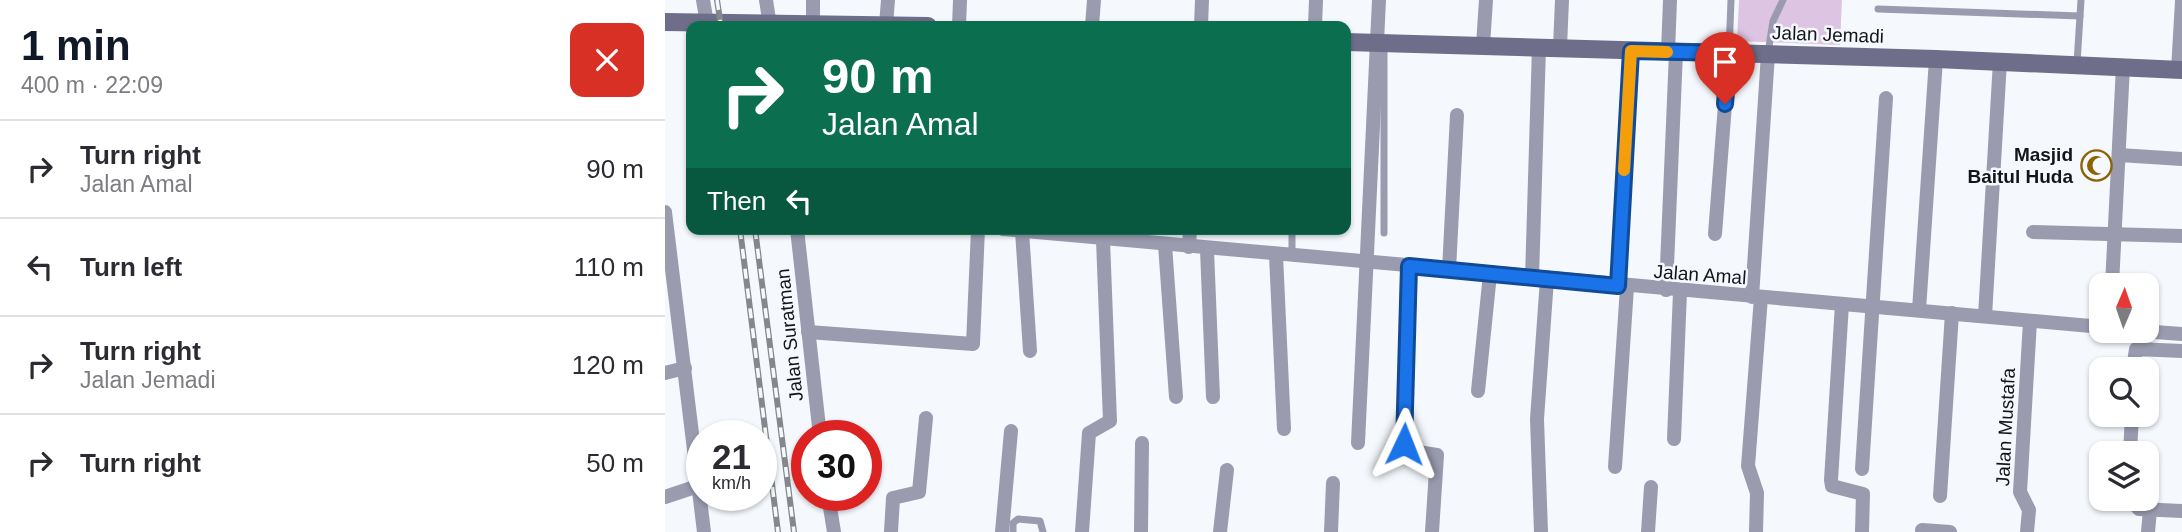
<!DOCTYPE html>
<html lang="en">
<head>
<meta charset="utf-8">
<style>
  body { margin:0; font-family:Helvetica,sans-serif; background:#f2f2f3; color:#2b2b33; height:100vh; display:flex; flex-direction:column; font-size:26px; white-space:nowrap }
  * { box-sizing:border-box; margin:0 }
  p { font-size:23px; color:#7c7c81 }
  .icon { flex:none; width:38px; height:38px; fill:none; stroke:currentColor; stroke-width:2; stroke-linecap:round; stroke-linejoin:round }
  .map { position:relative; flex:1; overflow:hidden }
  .drawer { display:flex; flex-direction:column; background:#fff; width:665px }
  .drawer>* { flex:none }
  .hud { position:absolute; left:21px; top:21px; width:665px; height:214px; border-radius:14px; box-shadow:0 2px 5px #0004; background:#0b6e4f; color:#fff; overflow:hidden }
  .needle { width:46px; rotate:2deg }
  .tools { position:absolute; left:1424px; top:273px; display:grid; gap:14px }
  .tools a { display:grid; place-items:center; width:70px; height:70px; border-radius:14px; background:#fff; box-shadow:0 2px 5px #0004; font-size:35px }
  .speed { position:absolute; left:21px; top:420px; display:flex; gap:14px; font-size:35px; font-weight:700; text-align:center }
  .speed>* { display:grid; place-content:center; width:91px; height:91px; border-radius:50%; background:#fff; box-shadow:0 2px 5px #0004; line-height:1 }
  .speed small { font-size:18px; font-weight:400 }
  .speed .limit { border:10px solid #d22; background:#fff; color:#111 }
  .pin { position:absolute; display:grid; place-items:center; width:60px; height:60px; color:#fff; margin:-72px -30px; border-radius:50% 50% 50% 0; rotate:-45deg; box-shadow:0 0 7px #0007 }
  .pin .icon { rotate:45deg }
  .me { position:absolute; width:77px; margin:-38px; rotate:2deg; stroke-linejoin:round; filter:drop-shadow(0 0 5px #0008) }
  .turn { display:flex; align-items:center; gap:24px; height:147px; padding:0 21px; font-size:32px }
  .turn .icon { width:91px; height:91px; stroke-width:2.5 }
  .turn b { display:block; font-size:49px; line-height:60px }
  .then { display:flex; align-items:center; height:66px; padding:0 21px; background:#0003; gap:14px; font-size:26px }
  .round { display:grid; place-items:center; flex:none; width:74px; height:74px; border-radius:14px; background:#f2f2f3 }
  .headline { display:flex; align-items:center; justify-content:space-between; height:119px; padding:0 21px }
  h1 { font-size:42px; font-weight:600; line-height:52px; color:#111827 }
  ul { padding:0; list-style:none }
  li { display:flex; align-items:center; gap:21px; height:98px; padding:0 21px; border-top:2px solid #e1e1e2 }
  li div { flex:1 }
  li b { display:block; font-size:26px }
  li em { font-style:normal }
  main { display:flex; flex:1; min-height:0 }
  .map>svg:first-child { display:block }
  .green { fill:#dcc4e2 }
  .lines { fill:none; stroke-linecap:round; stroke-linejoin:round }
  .lane { stroke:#9a9baf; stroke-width:7 }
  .street { stroke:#9a9baf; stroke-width:14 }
  .secondary { stroke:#6e6e8a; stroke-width:18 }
  .rail-casing { stroke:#84888c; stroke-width:6 }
  .rail { stroke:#f5f9fd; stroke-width:3.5; stroke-dasharray:10; stroke-linecap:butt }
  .route-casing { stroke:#114b97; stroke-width:18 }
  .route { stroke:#1a73e8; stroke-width:12 }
  .slow { stroke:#f59e0b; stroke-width:12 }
  .labels { text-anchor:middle; stroke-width:5; stroke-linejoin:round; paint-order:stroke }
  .street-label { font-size:19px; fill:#12161a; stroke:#f5f9fd }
  .poi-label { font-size:19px; font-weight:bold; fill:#12161a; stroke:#f5f9fd; text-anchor:end }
</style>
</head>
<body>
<main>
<section class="drawer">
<div class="headline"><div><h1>1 min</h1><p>400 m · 22:09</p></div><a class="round" style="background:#d93025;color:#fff"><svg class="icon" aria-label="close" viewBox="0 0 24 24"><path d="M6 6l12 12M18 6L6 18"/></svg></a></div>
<ul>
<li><svg class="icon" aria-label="right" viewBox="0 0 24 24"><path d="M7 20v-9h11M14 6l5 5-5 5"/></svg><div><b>Turn right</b><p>Jalan Amal</p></div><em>90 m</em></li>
<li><svg class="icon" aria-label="left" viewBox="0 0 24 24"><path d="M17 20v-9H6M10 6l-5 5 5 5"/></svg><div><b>Turn left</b></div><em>110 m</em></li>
<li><svg class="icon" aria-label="right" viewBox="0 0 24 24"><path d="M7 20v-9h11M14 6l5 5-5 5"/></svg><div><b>Turn right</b><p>Jalan Jemadi</p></div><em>120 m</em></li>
<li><svg class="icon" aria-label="right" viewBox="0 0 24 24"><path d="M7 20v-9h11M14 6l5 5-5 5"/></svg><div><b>Turn right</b></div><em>50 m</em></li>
</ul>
</section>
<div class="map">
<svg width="1517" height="532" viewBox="0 0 1517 532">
  <rect width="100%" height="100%" fill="#f5f9fd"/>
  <!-- green -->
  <polygon class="green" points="1074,0 1177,0 1175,45 1072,41"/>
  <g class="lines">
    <!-- lane -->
    <g class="lane">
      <polyline points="1213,9 1415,16"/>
      <polyline points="719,44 719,233"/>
      <polyline points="1064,52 1066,0"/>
      <polyline points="1103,53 1108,21 1118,0"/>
      <polyline points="1412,63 1416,0"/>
      <polyline points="627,229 627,256"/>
      <polyline points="348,532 348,523 353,519 375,521 378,532"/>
    </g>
    <!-- street -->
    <g class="street">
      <polyline points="38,0 42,23"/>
      <polyline points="101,0 105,26"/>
      <polyline points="148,23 148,0"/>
      <polyline points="221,25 223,0"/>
      <polyline points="294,26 295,0"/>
      <polyline points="427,26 429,0"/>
      <polyline points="536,26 537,0"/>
      <polyline points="650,26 651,0"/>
      <polyline points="818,45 821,0"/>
      <polyline points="895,47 897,0"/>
      <polyline points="1003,52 1005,0"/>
      <polyline points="1513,70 1517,1"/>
      <polyline points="1454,155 1517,159"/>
      <polyline points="0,212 39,532"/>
      <polyline points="132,229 155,436"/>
      <polyline points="338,229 1437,327"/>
      <polyline points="357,231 365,351"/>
      <polyline points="1368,232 1517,236"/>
      <polyline points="1050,234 1064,53"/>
      <polyline points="500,245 511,397"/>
      <polyline points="524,247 525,229"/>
      <polyline points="542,250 548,397"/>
      <polyline points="611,255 619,429"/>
      <polyline points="744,266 739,444 746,451 772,455 767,532"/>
      <polyline points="784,270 792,115"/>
      <polyline points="867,278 874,47"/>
      <polyline points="1447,285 1458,66"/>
      <polyline points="953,286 966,51"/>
      <polyline points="1001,290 1011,52"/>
      <polyline points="1087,297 1103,54"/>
      <polyline points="1177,304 1166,480 1167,486 1198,494 1197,532"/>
      <polyline points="1254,310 1271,59"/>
      <polyline points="1320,316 1335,61"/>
      <polyline points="1476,331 1517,334"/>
      <polyline points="143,332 308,344 313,229"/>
      <polyline points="1468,369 1471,349 1517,351"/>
      <polyline points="0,373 20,368"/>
      <polyline points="813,391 825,274"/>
      <polyline points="1009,439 1015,292"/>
      <polyline points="693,443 714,0"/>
      <polyline points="1465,453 1467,415"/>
      <polyline points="950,467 962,287"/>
      <polyline points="1197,469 1221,98"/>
      <polyline points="163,495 169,532"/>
      <polyline points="1275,496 1287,313"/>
      <polyline points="0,497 33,486"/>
      <polyline points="1464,499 1474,509 1517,511"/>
      <polyline points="1257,530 1285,532"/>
      <polyline points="226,532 228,498 254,492 261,418"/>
      <polyline points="337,532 346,431"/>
      <polyline points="417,532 424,433 445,421 438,240"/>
      <polyline points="476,532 477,443"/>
      <polyline points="555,532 562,470"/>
      <polyline points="666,532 668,483"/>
      <polyline points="876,532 872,419 882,279"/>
      <polyline points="983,532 986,487"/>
      <polyline points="1091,532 1092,493 1083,466 1096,297"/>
      <polyline points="1362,532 1364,510 1355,492 1365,321"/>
      <polyline points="1483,532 1485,510"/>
    </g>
    <!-- secondary -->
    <g class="secondary">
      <polyline points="0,22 263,26"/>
      <polyline points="681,42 1271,59 1517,70"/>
    </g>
    <defs>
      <g id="rail">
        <polyline points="52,0 56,26"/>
        <polyline points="75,229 113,532"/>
        <polyline points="90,229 129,532"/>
      </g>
    </defs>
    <!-- rail casing -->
    <use href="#rail" class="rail-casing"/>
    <!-- rail -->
    <use href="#rail" class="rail"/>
  </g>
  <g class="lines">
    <defs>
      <polyline id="route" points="739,444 744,266 953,286 966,51 1064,53 1060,104"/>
    </defs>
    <!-- route casing -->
    <use href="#route" class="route-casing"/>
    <!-- route -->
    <use href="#route" class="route"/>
    <!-- slow -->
    <polyline class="slow" points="959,170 966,51 1002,52"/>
  </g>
  <!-- icons -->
  <defs>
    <symbol id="mosque-ring" viewBox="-11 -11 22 22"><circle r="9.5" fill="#f5f9fd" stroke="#8c6406" stroke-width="1.5"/><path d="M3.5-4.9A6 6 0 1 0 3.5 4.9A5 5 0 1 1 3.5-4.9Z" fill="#8c6406"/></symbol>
  </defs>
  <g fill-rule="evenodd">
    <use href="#mosque-ring" x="1414" y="148" width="35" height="35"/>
  </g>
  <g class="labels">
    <!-- street labels -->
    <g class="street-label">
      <text transform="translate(1163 34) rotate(2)" y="7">Jalan Jemadi</text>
      <text transform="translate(1035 274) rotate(4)" y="7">Jalan Amal</text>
      <text transform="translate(124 335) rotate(-96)" y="7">Jalan Suratman</text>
      <text transform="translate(1340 427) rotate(-87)" y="7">Jalan Mustafa</text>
    </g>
    <!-- poi labels -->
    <g class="poi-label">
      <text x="1408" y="161">Masjid<tspan x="1408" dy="22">Baitul Huda</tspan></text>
    </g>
  </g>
</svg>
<div class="tools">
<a><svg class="needle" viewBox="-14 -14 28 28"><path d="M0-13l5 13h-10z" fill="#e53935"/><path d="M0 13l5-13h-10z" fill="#7c7c81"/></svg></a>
<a><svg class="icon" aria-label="search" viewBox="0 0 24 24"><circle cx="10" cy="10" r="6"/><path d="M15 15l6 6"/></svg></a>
<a><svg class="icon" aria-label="layers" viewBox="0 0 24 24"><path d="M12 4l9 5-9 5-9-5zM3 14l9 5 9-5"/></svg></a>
</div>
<div class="speed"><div>21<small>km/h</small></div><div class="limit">30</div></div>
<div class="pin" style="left:1060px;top:104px;background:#d93025"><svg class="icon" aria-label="arrive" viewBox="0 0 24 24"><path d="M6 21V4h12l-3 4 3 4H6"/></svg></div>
<svg class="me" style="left:739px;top:444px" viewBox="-20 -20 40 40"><path d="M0-17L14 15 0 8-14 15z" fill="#1a73e8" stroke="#fff" stroke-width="4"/></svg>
<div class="hud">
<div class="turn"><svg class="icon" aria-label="right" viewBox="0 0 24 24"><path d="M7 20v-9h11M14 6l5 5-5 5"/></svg><div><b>90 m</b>Jalan Amal</div></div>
<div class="then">Then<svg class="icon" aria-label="left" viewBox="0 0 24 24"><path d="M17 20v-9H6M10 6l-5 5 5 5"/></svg></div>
</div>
</div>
</main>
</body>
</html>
